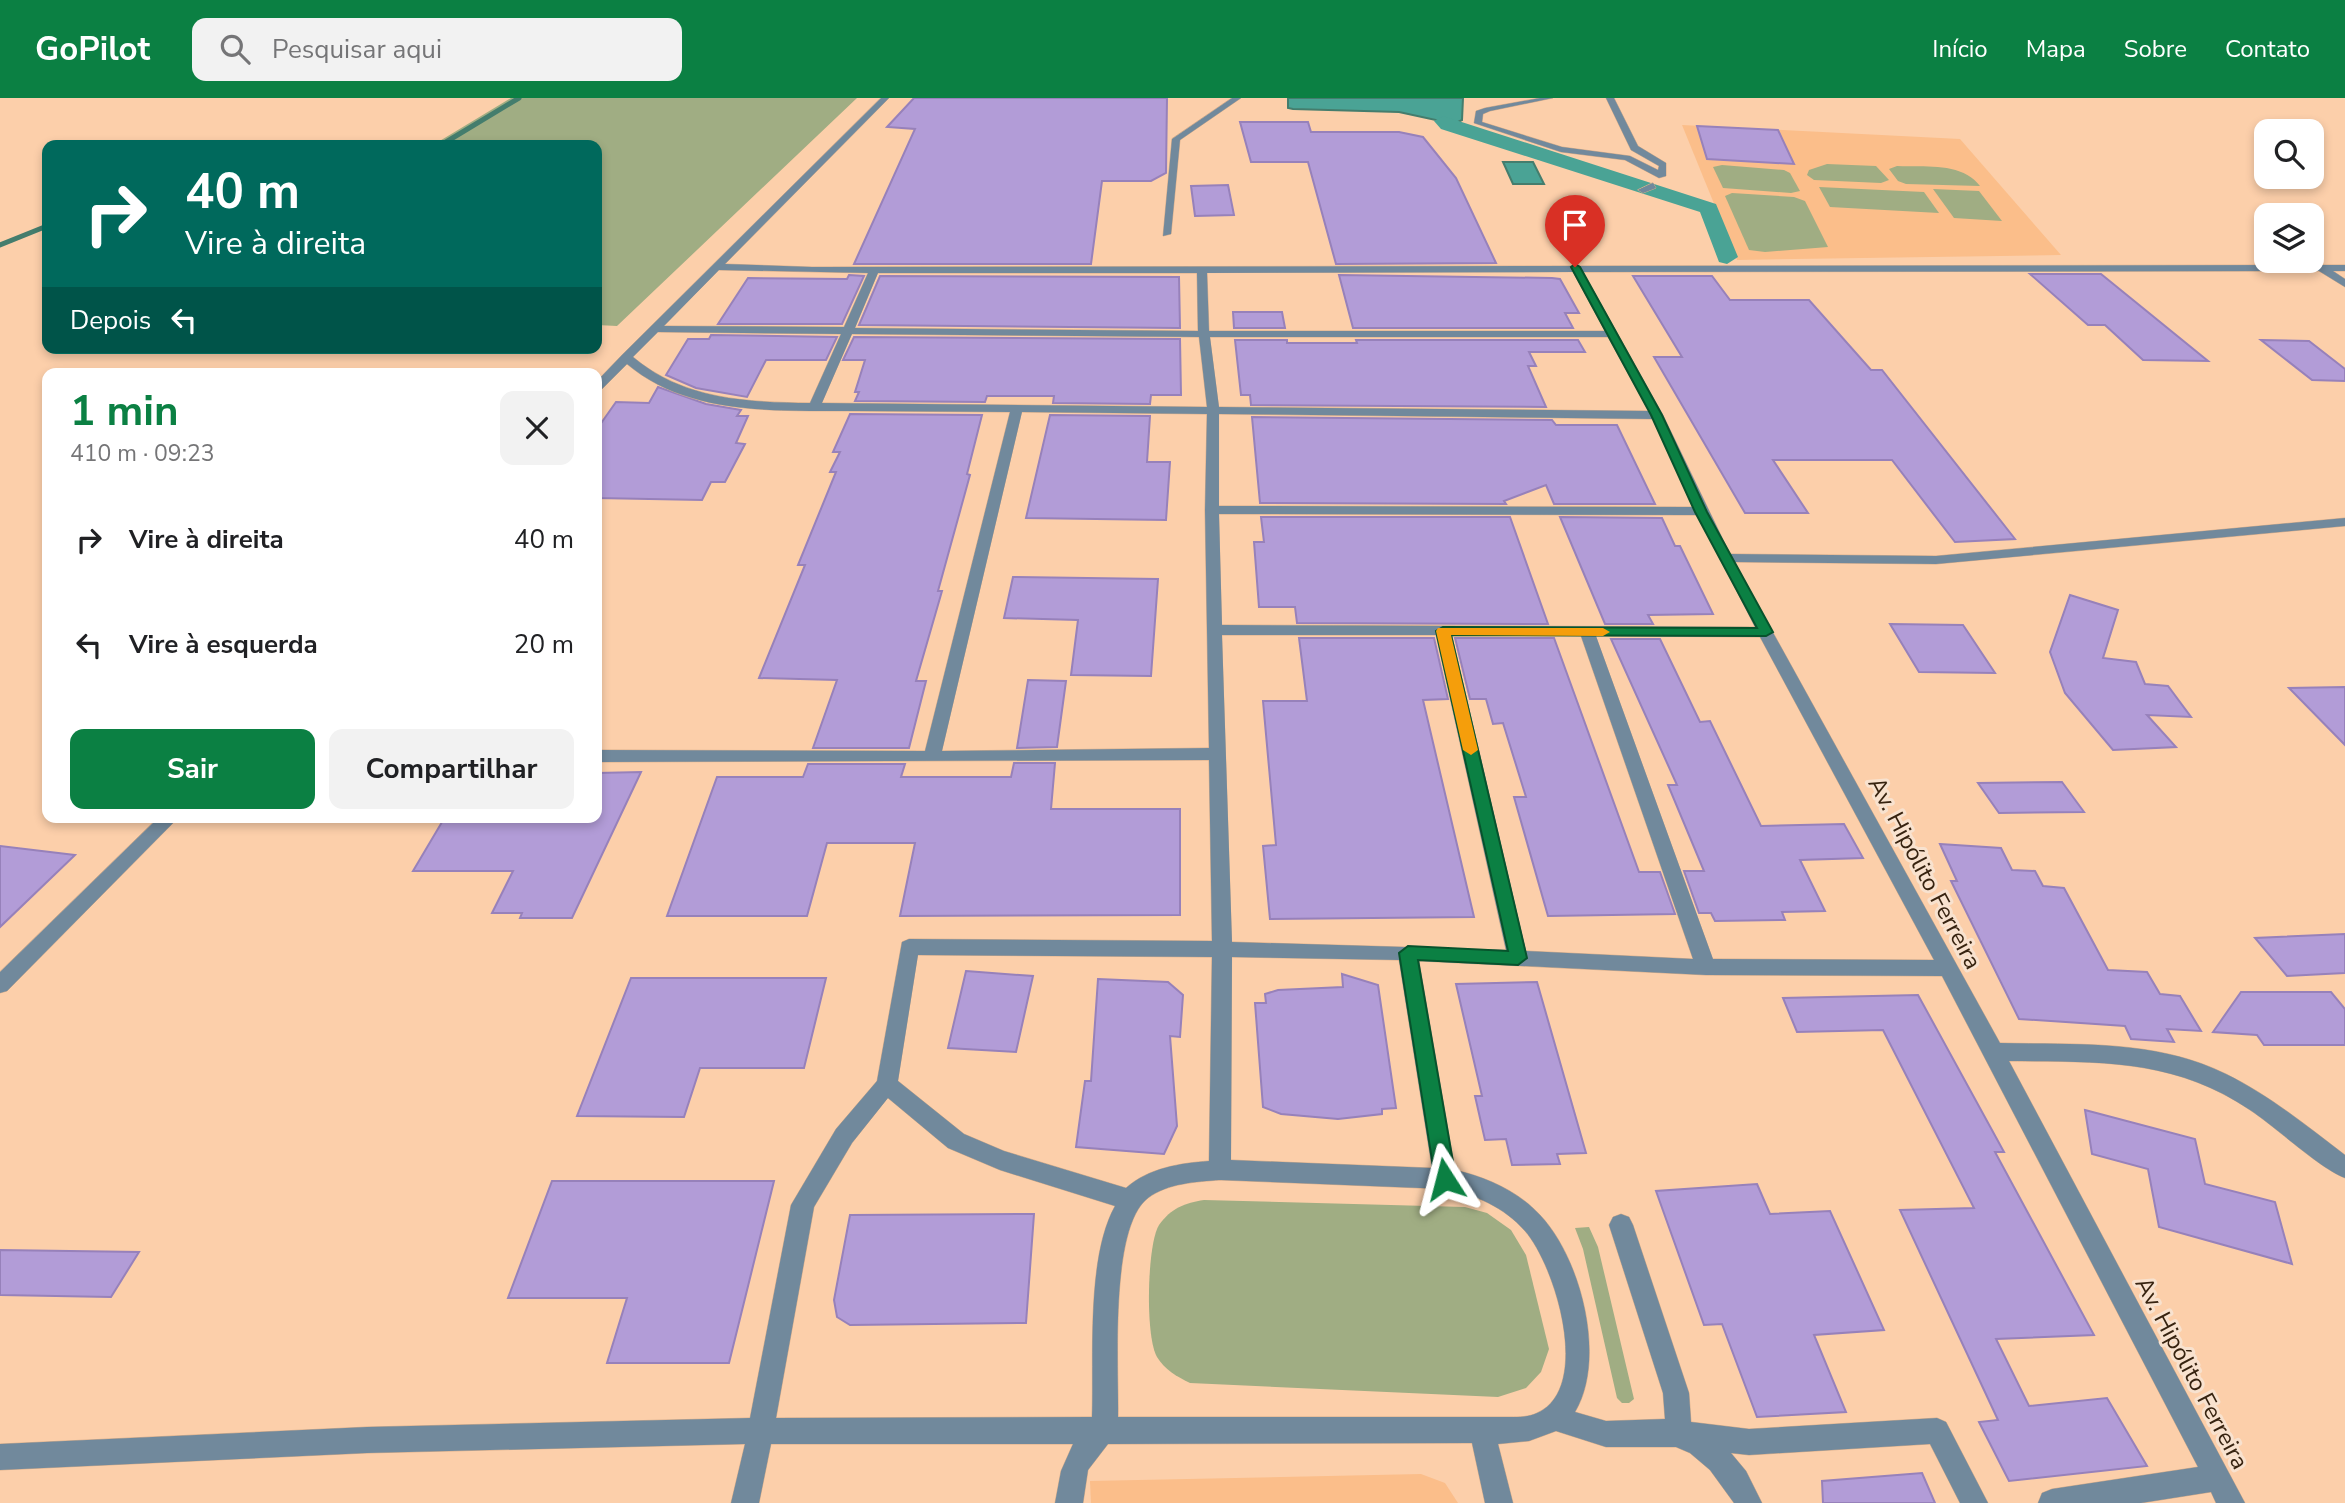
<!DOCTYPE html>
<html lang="pt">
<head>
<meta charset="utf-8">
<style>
  body { margin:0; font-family:"Nunito Sans",sans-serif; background:#f2f2f2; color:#202124; height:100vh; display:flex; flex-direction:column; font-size:26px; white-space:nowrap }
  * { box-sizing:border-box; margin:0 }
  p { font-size:23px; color:#757577 }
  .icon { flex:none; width:38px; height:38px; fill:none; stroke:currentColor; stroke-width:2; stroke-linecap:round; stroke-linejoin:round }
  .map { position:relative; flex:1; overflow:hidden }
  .side { position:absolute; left:42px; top:270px; width:560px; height:455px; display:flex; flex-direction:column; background:#fff; border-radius:14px; box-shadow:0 4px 10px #0003 }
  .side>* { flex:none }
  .top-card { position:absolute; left:42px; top:42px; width:560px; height:214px; border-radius:14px; box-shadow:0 4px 10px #0003; background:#00695c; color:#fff; overflow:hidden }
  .controls { position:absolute; left:2254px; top:21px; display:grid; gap:14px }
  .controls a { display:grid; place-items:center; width:70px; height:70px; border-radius:14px; background:#fff; box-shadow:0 4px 10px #0003; font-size:35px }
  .pin { position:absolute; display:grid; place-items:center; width:60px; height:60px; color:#fff; margin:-72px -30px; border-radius:50% 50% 50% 0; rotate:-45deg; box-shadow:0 0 7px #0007 }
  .pin .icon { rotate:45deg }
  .me { position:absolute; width:77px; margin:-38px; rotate:351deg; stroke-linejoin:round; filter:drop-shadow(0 0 5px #0008) }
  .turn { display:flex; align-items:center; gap:24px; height:147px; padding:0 28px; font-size:32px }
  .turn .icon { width:91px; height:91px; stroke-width:2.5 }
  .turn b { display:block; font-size:49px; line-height:60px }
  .then { display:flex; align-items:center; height:66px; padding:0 28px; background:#0003; gap:14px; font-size:26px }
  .round { display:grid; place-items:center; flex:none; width:74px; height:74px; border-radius:14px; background:#f2f2f2 }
  .head { display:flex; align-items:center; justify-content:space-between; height:119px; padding:0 28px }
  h1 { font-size:42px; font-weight:700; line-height:52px; color:#0b8043 }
  .action { display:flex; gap:14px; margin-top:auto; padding:14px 28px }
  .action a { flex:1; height:80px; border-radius:14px; background:#0b8043; color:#fff; font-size:28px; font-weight:700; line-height:80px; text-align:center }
  .action a+a { background:#f2f2f2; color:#202124 }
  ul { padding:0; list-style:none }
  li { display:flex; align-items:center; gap:21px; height:105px; padding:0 28px }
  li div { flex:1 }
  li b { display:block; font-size:26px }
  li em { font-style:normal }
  header { display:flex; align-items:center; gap:42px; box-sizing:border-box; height:98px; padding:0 35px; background:#0b8043; color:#fff }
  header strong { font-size:33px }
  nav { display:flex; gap:38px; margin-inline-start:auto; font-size:24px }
  .search { width:490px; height:63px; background:#f2f2f2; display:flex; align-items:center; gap:18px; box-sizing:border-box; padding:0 24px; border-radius:14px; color:#757577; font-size:26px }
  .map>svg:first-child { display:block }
  .built { fill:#fbbe8a }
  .green { fill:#a0ad83 }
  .water { fill:#4aa395; stroke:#447d6d; stroke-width:2 }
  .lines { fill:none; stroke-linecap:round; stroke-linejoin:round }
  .stream { stroke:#447d6d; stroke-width:5 }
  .canal { fill:#4aa395; fill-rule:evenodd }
  .building { fill:#b29cd7; stroke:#9781ba; stroke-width:2 }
  .minor-casing { stroke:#d5ad8b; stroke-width:1 }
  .minor { fill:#71899c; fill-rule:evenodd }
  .route { fill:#0b8043; stroke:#07532c; stroke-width:2 }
  .slow { fill:#f59e0b }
  .labels { text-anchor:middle; stroke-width:6; stroke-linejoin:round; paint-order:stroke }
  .street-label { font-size:24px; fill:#372310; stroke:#f8e2cf }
</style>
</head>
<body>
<header>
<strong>GoPilot</strong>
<div class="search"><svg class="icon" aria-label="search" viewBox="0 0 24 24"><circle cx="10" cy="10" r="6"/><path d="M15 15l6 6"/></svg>Pesquisar aqui</div>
<nav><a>Início</a><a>Mapa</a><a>Sobre</a><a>Contato</a></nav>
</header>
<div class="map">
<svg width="2345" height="1405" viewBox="0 0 2345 1405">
  <rect width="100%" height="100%" fill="#fccfaa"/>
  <!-- built -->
  <g class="built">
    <polygon points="1682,27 1960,41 2061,157 1737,162"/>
    <polygon points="1421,1376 1445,1385 1458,1405 1091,1405 1090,1383"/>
  </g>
  <!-- green -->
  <g class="green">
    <polygon points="511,0 857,0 617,228 597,227 597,47 433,47"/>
    <polygon points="1827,66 1876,68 1889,82 1881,85 1814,82 1807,77 1809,72"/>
    <polygon points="1722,67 1784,72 1790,75 1800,93 1791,95 1723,90 1713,69"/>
    <path d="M1897,68C1924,69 1963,64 1980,88L1906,86L1898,83L1889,71Z"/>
    <polygon points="1819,89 1924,94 1939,115 1830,109"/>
    <polygon points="1933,91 1979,93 2002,123 1954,120"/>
    <polygon points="1732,95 1794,99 1805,103 1828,149 1765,154 1749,152 1725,98"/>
    <path d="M1204,1102L1465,1109L1487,1115L1511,1132L1526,1157L1549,1251L1541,1274L1526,1290L1498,1299L1190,1285C1176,1278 1165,1272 1157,1259C1145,1239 1147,1146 1159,1127C1171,1110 1185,1105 1204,1102Z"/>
    <polygon points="1589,1129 1598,1149 1634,1301 1629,1305 1622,1305 1617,1300 1583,1151 1575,1130"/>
  </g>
  <!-- water -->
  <g class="water">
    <polygon points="1288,0 1463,0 1462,22 1454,26 1399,14 1293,11 1288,10"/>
    <polygon points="1503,64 1533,64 1544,86 1513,86"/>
  </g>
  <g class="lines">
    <!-- stream -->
    <g class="stream">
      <polyline points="441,47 519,0"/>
      <polyline points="0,147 47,128"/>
    </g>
    <!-- canal -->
    <polygon class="canal" points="1443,18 1716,106 1738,159 1727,166 1719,164 1700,114 1441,31 1434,23"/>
  </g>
  <!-- building -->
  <g class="building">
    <polygon points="914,0 1167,0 1166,75 1151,83 1102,83 1091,166 854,166 915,31 887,29"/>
    <polygon points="1240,24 1308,24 1311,34 1399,34 1423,39 1456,80 1496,165 1336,166 1308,64 1251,64"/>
    <polygon points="1697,28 1778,32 1794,66 1707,61"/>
    <polygon points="1228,87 1234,117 1195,118 1191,88"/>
    <polygon points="2030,176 2101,176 2208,263 2143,262 2105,227 2088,227"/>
    <polygon points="849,177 864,178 842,226 718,226 748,180 847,181"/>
    <polygon points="1339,177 1552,180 1560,181 1579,215 1565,215 1573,230 1353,230"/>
    <polygon points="880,178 1179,179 1180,230 859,227"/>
    <polygon points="1633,178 1712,178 1730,202 1809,202 1871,272 1882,272 2015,441 1955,444 1892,362 1773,362 1808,415 1745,415 1654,259 1682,259"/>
    <polygon points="1233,214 1282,214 1285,230 1234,230"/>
    <polygon points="711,237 837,239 826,262 766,262 747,299 696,290 666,277 688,241 709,241"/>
    <polygon points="854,239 1180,241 1181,297 1151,297 1150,306 1053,305 1054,298 987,298 985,304 855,303 859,294 855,294 865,262 843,262"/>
    <polygon points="1235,242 1287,242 1287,245 1357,245 1356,242 1578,242 1585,254 1529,254 1536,268 1528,268 1546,309 1251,307 1250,297 1241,297"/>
    <polygon points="2261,242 2309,243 2345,271 2345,283 2312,282"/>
    <polygon points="658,289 706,306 741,312 737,318 748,318 736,345 745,346 725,384 711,384 702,402 597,400 597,331 616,304 649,305"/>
    <polygon points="850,316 982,317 967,376 970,377 938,493 942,493 916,583 926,583 909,650 813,650 837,582 759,580 805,467 798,467 836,374 830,374 840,354 833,354"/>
    <polygon points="1050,317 1150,318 1147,364 1170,364 1166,422 1026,420"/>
    <polygon points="1252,319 1552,322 1556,327 1617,327 1655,406 1554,406 1546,387 1504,403 1506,406 1260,405"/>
    <polygon points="1261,419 1510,419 1548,526 1297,525 1295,509 1259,509 1254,444 1264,444"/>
    <polygon points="1560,419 1662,420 1675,448 1680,448 1713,516 1648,517 1653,526 1605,526"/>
    <polygon points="1013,479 1158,481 1151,578 1071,577 1078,522 1004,520"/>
    <polygon points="2070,497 2118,512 2103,560 2136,564 2145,586 2168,588 2191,619 2147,617 2176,649 2113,652 2065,595 2050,554"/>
    <polygon points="1890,526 1963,527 1995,575 1919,574"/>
    <polygon points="1299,540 1434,540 1448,601 1423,602 1474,819 1270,821 1263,748 1276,747 1263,603 1307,603"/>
    <polygon points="1455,540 1554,540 1639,774 1660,774 1675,816 1548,818 1514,699 1526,699 1503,625 1493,626 1486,601 1470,601"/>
    <polygon points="1611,541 1660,541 1700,624 1710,623 1761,728 1844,726 1863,760 1800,762 1825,813 1782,814 1785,822 1715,823 1711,815 1699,815 1684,773 1704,773 1668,687 1677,687"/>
    <polygon points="1028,582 1066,583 1057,649 1017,650"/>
    <polygon points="2345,589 2345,647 2289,590"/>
    <polygon points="1014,665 1055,665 1051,711 1180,711 1180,817 900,818 915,745 827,745 807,818 667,818 717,679 803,679 808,666 905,666 901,679 1011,679"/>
    <polygon points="641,674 572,820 520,820 522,815 492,815 513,773 413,773 445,719 597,719 597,675"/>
    <polygon points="2062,684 2084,714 1999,715 1978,685"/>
    <polygon points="1940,746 2001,750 2012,772 2035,773 2043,788 2064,790 2108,872 2147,874 2160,896 2180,898 2201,933 2167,931 2174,944 2131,941 2125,928 2019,921 1951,783 1957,783"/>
    <polygon points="0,748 75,757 0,829"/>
    <polygon points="2345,836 2345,875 2287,878 2255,840"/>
    <polygon points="966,873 1033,878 1016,954 948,950"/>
    <polygon points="1342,876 1378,887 1396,1010 1382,1011 1382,1016 1338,1021 1281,1016 1263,1009 1255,905 1266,905 1265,896 1278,892 1343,889"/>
    <polygon points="631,880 826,880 804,970 700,970 684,1019 577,1018"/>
    <polygon points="1098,881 1168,884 1183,897 1180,939 1170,938 1177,1028 1164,1056 1076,1049 1085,983 1091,983"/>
    <polygon points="1537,884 1586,1055 1557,1056 1560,1066 1512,1067 1506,1041 1485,1042 1475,998 1482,998 1456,886"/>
    <polygon points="2241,894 2331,894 2345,911 2345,947 2264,947 2257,937 2213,934"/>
    <polygon points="1918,897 2004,1054 1995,1054 2094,1237 1996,1241 2029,1308 2107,1300 2147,1368 2009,1383 1979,1324 1998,1322 1900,1112 1974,1110 1883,932 1797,934 1783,900"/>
    <polygon points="2085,1012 2195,1041 2205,1086 2275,1104 2292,1166 2159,1129 2148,1071 2092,1056"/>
    <polygon points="552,1083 774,1083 729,1265 607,1265 627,1200 508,1200"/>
    <polygon points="1757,1086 1770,1116 1830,1113 1884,1232 1814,1237 1846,1314 1757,1319 1722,1226 1704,1227 1656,1093"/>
    <polygon points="1034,1116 1026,1225 850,1227 837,1219 834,1202 850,1117"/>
    <polygon points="0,1152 139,1154 111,1199 0,1197"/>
    <polygon points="1922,1375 1935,1405 1823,1405 1822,1383"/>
  </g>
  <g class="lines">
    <defs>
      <g id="minor">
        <path d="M881,0H889L725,166L812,169L2345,167V173H2333L2345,181V189L2319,173L1583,174L1663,317L1730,456L1936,458L2345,420V428L1936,466L1734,464L2000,945C2076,947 2155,941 2226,976C2269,997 2307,1028 2345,1057V1080C2319,1070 2276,1029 2250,1012C2173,960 2099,964 2009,963L2245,1405H2216L2211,1394L2141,1405H2038L2042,1395L2052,1391L2198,1369L1942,878L1706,877L1419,863L1455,1072C1486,1079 1518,1093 1540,1117C1581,1160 1607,1261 1575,1314L1606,1323L1665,1321L1663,1295L1609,1127L1613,1119L1621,1116L1629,1119L1633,1127L1689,1295L1691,1324L1749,1331L1937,1320L1946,1324L1988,1405H1960L1930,1346L1749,1357L1731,1355L1746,1373L1762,1405H1734L1710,1372L1690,1355L1676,1349H1606L1556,1333L1529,1343L1498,1346L1513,1405H1485L1472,1345L1108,1346L1088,1372L1083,1405H1055L1061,1373L1073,1346H771L759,1405H731L745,1346L367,1355L0,1372V1346L367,1329L750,1320L791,1107L836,1031L877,983L902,844L909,841L1212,843L1209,662L597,664V652L925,653L1010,314C959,314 907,313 856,313C779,312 690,319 627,266L601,292H597V283L622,257ZM719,172L868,175L844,229L664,228ZM1573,174L1605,233H1209L1207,175ZM878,175H1197L1198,233L855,230ZM658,234L841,236L810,305C747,304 684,302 633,259ZM852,236L1199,239L1207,309L822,305ZM1210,239H1608L1649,313L1219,309ZM1022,314L1207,316L1205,412L1209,650L942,653ZM1219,316L1653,321L1694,409L1219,408ZM1219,416L1698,417L1755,529L1222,527ZM1222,537H1436L1506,852L1232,844ZM1452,537L1581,538L1693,861L1526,853ZM1596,538L1760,539L1934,862L1713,861ZM918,857L1212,859L1209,1063C1181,1065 1148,1070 1126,1090L1004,1053L964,1036L898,983ZM1232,859L1399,862L1432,1070L1231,1062ZM888,1000L948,1050L1000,1072L1115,1108C1086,1160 1094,1260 1092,1319L776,1320L814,1109L852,1045ZM1220,1082L1445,1091C1476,1097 1504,1109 1525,1133C1555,1167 1593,1290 1537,1315C1529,1319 1519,1319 1510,1319H1118C1119,1271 1109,1130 1148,1100C1168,1085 1196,1084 1220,1082Z"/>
        <polygon points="1232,0 1241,0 1180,42 1171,136 1163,138 1172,41"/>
        <polygon points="1540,0 1553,0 1490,13 1483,16 1482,24 1562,49 1630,58 1658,72 1659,68 1631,52 1606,0 1614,0 1638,48 1666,65 1666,78 1659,80 1625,62 1561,54 1474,25 1476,13 1485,10"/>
        <polygon points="1653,85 1656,90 1643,95 1638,92"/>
        <polygon points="159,719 179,719 7,893 0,895 0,874"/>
      </g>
    </defs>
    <!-- minor casing -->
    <use href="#minor" class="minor-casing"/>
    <!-- minor -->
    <use href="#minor" class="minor"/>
  </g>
  <!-- route -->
  <polygon class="route" points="1575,166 1580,169 1662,317 1707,414 1773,534 1766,538 1451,537 1527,860 1518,867 1418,862 1456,1081 1453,1087 1445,1090 1438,1087 1435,1081 1399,855 1408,848 1508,853 1436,533 1443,529 1757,530 1695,414 1651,317 1571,169"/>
  <!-- slow -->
  <polygon class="slow" points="1438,530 1603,530 1610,534 1603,538 1451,537 1478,652 1471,657 1463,652 1436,533"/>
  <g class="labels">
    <!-- street labels -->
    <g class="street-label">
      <text transform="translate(1925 775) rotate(62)" y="8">Av. Hipólito Ferreira</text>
      <text transform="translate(2192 1275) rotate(62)" y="8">Av. Hipólito Ferreira</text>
    </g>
  </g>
</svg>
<div class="controls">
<a><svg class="icon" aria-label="search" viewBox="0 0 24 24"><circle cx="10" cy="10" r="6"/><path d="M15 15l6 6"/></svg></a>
<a><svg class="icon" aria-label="layers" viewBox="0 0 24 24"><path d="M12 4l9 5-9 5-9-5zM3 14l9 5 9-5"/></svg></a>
</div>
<div class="pin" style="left:1575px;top:169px;background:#d93025"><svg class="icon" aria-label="arrive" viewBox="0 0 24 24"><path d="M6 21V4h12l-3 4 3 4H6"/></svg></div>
<svg class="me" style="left:1445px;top:1081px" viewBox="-20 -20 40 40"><path d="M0-17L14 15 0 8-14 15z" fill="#0b8043" stroke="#fff" stroke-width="4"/></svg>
<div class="top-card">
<div class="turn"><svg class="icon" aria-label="right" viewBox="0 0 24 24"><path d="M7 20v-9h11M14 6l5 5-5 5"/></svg><div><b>40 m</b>Vire à direita</div></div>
<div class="then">Depois<svg class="icon" aria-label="left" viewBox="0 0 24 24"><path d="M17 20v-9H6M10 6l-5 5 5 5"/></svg></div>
</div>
<section class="side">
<div class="head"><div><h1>1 min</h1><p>410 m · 09:23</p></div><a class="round"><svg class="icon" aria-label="close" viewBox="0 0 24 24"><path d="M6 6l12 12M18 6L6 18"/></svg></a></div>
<ul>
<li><svg class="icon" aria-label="right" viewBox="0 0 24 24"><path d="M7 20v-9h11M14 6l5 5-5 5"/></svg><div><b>Vire à direita</b></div><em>40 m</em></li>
<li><svg class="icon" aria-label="left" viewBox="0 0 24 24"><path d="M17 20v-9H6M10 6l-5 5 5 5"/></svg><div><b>Vire à esquerda</b></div><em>20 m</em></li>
</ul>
<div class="action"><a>Sair</a><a>Compartilhar</a></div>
</section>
</div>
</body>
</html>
